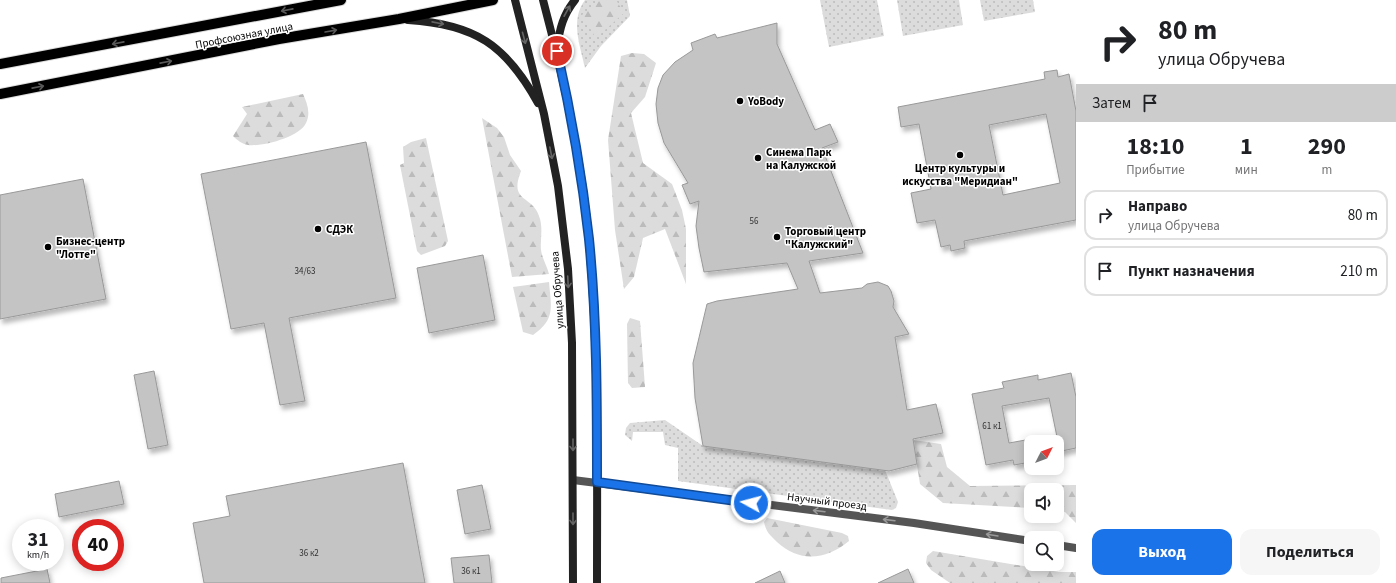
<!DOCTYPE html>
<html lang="ru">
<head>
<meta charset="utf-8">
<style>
  body { margin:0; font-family:"Source Sans 3",sans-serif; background:#f6f6f6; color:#202124; height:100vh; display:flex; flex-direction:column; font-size:15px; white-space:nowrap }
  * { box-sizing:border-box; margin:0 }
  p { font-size:13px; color:#757577 }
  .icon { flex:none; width:22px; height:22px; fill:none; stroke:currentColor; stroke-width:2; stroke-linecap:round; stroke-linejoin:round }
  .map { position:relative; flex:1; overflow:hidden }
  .sheet { display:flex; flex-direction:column; background:#fff; width:320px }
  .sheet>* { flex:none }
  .hud { background:#fff; color:#202124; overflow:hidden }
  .needle { width:26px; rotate:48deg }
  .buttons { position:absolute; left:1024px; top:435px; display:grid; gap:8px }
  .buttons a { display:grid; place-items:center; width:40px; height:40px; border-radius:8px; background:#fff; box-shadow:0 2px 10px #0003; font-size:20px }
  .speed { position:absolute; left:12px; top:519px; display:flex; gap:8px; font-size:20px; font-weight:700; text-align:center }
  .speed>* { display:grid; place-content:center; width:52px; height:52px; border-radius:50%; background:#fff; box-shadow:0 2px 10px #0003; line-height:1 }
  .speed small { font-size:10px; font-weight:400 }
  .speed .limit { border:6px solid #d22; background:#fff; color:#111 }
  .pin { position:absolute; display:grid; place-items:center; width:34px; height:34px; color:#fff; margin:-17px; border:2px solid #fff; border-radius:50%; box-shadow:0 1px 4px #0007 }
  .me { position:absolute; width:44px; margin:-22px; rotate:277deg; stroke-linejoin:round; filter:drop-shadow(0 0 3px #0008) }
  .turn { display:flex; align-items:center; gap:14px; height:84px; padding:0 16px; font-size:18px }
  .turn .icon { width:52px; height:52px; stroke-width:2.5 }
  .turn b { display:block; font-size:28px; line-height:34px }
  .then { display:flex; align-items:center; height:38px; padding:0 16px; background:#0003; gap:8px; font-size:15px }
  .eta { display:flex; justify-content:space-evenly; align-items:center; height:68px; text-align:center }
  .eta b { font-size:24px; font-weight:700; line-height:28px }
  .action { display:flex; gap:8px; margin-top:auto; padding:8px 16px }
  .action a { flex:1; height:46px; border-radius:12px; background:#1a73e8; color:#fff; font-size:16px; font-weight:700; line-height:46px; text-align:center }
  .action a+a { background:#f6f6f6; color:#202124 }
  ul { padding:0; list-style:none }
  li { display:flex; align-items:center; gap:12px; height:50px; margin:0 8px 6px; padding:0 8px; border:2px solid #e0e0e0; border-radius:12px }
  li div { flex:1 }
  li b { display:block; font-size:15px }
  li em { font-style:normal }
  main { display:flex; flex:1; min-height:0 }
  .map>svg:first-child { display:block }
  .grass { fill:url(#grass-dots) }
  .forest { fill:url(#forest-firs) }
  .building { fill:#c4c4c4; stroke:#999; fill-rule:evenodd; filter:url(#shadow) }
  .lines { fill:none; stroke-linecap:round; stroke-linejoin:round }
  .primary-casing { stroke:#dbdbdb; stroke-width:12 }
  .tertiary { stroke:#555; stroke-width:8 }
  .secondary { stroke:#222; stroke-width:8 }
  .primary { stroke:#000; stroke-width:10 }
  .oneway { stroke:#595959 }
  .oneway2 { stroke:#646464 }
  .oneway3 { stroke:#999 }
  .route-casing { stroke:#114b97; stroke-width:10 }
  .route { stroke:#1a73e8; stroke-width:7 }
  .poi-dot { fill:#000; stroke:#fff; stroke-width:1.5 }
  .labels { text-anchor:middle; stroke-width:3; stroke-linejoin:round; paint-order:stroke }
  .number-label { font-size:9px; fill:#313131 }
  .street-label { font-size:11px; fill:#000; stroke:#fff }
  .poi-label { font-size:11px; font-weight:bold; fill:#000; stroke:#fff; text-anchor:start }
</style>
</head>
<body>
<main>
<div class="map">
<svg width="1076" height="583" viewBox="0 0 1076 583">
  <defs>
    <pattern id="grass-dots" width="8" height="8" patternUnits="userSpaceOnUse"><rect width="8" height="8" fill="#dcdcdc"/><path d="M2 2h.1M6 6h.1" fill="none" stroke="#bbb" stroke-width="1.8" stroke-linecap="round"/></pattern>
    <pattern id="forest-firs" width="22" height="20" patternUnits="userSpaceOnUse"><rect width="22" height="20" fill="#dcdcdc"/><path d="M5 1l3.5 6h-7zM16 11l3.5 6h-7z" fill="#bbb"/></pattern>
    <filter id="shadow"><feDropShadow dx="2.5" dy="4.5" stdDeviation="2" flood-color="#0004"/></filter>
  </defs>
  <rect width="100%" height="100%" fill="#fff"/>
  <!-- grass -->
  <g class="grass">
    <path d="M585,0H627L630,16L601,46L585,68C580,45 570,20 585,0Z"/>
    <polygon points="820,0 877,0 884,36 829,47"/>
    <polygon points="897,0 959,0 963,25 903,36"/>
    <polygon points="980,0 1033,0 1035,12 984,21"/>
    <polygon points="665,420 703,446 885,470 898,502 896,508 892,510 678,481 678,448 665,445 663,432 633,432 632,441 625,435 626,428 630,423"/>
  </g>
  <!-- forest -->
  <g class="forest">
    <polygon points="600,0 616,0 624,13 596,38 582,15"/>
    <polygon points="632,53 644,54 656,63 645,97 631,113 643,163 672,184 682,210 686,229 686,284 665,229 643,238 634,277 624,289 615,230 608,140 621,56"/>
    <path d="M303,94C307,103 311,113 306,123C300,137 262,147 248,145C242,144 237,140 233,136L247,114L242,107Z"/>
    <path d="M482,118L497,128L504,137L510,155L521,171C508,204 534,194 540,219C543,230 540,240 541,250C542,258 547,266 549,274L512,277Z"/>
    <polygon points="426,138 448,241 445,246 421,255 417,251 400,165 404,163 403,147 411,142"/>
    <path d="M549,282C551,307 556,319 533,335L523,332L513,287Z"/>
    <polygon points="630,318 640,321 645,387 632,388 628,383 627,324"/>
    <polygon points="913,440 941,444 947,467 970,486 1076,485 1076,523 1065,512 1057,511 1057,490 1031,490 1031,508 943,503 920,484"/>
    <path d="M767,518L842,533L848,536L849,541C826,560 800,563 777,542C770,535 766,532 764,522Z"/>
    <polygon points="933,551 1059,572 1076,572 1076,583 950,583 931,570 926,563 927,556"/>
  </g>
  <!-- building -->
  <g class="building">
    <polygon points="777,23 777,44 815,130 830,124 838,142 822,148 863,253 809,261 820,293 862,288 867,284 878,282 888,286 891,291 894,301 893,307 909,334 895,337 907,410 936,404 943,433 913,439 917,464 889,471 703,446 695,398 693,363 707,304 717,301 798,289 787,263 704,272 699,248 696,226 699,201 690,204 682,185 688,183 664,143 658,123 656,104 658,88 663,75 675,62 693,50 691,43 715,34 717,38"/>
    <path d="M1057,70L1058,77L1069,74L1076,111V220L964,241L965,248L951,251L950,245L941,247L935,220L917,223L911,193L931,189L919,124L901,127L898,107L1045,79L1044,72ZM1046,114L1060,183L1003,195L989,125Z"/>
    <polygon points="366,142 396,298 289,318 305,401 280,405 264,323 231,329 201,174"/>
    <polygon points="83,179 106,299 0,319 0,195"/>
    <polygon points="483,255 495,320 429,333 417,268"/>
    <polygon points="154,371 168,445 148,449 134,375"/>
    <polygon points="1071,373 1076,397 1076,448 1057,452 1057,437 1049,398 1002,406 1009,443 1031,439 1031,462 1014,465 1013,460 986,465 972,394 1004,388 1002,382 1038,375 1038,380"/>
    <polygon points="403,463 425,583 204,583 193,523 230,516 226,496"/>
    <polygon points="119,481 124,504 59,517 55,494"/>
    <polygon points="482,485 491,529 465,534 457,490"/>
    <polygon points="489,555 492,583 454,583 451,558"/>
    <polygon points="47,569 50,583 1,583 1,578"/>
    <polygon points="908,569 914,583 878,583"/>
    <polygon points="780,571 785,583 755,583"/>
  </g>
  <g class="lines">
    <defs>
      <g id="primary">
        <polyline points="0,64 341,0"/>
        <polyline points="0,94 279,39 399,19 493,0"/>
      </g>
    </defs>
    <!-- primary casing -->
    <use href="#primary" class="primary-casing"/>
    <!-- tertiary -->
    <g class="tertiary">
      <polyline points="573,480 914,523 1031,541"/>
      <polyline points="1057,545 1076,548"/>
    </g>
    <!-- secondary -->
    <g class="secondary">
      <polyline points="515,0 544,114 558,186 568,269 572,343 573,583"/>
      <path d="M543,0C564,79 582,160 589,241C599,355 597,469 597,583"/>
      <path d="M408,20C475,24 506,45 538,103"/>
      <path d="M557,47C560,28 563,15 575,0"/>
    </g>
    <!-- primary -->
    <use href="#primary" class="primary"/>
  </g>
  <!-- one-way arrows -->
  <defs><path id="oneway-shaft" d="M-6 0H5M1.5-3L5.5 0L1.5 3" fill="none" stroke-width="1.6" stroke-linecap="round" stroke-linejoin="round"/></defs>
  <g class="oneway">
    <use href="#oneway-shaft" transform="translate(287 10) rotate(169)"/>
    <use href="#oneway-shaft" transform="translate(331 31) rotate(-10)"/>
    <use href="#oneway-shaft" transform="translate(118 43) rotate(169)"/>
    <use href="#oneway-shaft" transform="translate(166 62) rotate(-11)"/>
    <use href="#oneway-shaft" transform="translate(38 87) rotate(-11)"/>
  </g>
  <g class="oneway2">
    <use href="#oneway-shaft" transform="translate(567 11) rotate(-61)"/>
    <use href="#oneway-shaft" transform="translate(438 23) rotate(11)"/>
    <use href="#oneway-shaft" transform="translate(524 38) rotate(75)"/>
    <use href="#oneway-shaft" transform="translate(551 153) rotate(79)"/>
    <use href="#oneway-shaft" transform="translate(568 282) rotate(87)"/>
    <use href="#oneway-shaft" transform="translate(573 445) rotate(90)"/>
    <use href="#oneway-shaft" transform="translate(573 519) rotate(90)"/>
  </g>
  <g class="oneway3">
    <use href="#oneway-shaft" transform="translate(819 511) rotate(-173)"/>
    <use href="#oneway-shaft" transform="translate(889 520) rotate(-173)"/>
    <use href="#oneway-shaft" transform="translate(992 535) rotate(-171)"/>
  </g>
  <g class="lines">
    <defs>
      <path id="route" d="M557,51C571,113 582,176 589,239C597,320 597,401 597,482L751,503"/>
    </defs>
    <!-- route casing -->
    <use href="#route" class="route-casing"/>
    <!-- route -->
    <use href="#route" class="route"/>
  </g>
  <!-- markers -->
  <g class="poi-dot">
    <circle cx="740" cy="101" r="4"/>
    <circle cx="960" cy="155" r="4"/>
    <circle cx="758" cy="158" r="4"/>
    <circle cx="318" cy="229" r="4"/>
    <circle cx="777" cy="237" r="4"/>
    <circle cx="48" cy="247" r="4"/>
  </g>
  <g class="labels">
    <!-- number labels -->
    <g class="number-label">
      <text x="754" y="224">56</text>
      <text x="305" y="274">34/63</text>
      <text x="992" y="429">61 к1</text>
      <text x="309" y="556">36 к2</text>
      <text x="471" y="574">36 к1</text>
    </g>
    <!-- street labels -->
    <g class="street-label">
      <text transform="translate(244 35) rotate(-11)" y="4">Профсоюзная улица</text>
      <text transform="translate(557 290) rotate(-94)" y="4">улица Обручева</text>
      <text transform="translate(827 501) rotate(7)" y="4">Научный проезд</text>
    </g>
    <!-- poi labels -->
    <g class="poi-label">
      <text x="748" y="105">YoBody</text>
      <text x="766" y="156">Синема Парк<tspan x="766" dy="13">на Калужской</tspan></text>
      <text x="960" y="172" text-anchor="middle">Центр культуры и<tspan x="960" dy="13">искусства "Меридиан"</tspan></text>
      <text x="326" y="233">СДЭК</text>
      <text x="785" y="235">Торговый центр<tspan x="785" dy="13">"Калужский"</tspan></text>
      <text x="56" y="245">Бизнес-центр<tspan x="56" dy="13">"Лотте"</tspan></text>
    </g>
  </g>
</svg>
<div class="buttons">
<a><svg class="needle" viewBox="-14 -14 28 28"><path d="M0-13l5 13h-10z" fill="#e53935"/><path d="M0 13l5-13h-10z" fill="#757577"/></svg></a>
<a><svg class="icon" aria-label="sound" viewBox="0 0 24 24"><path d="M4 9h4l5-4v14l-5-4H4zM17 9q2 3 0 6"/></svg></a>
<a><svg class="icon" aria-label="search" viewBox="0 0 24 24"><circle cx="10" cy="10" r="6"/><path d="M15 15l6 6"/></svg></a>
</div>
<div class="speed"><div>31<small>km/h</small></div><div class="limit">40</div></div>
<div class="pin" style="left:557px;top:51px;background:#d93025"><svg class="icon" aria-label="arrive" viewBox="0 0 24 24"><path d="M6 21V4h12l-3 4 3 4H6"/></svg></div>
<svg class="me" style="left:751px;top:503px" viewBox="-20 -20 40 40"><circle r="17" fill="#1a73e8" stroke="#fff" stroke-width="3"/><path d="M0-11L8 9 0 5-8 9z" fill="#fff"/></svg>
</div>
<section class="sheet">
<div class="hud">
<div class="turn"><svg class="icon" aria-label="right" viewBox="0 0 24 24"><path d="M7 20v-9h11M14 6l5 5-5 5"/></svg><div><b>80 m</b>улица Обручева</div></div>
<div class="then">Затем<svg class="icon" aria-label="arrive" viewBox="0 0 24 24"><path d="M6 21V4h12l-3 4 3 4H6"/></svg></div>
</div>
<div class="eta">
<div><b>18:10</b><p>Прибытие</p></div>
<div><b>1</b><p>мин</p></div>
<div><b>290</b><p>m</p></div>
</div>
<ul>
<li><svg class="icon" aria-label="right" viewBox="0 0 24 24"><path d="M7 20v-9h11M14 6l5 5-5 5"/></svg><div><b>Направо</b><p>улица Обручева</p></div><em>80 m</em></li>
<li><svg class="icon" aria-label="arrive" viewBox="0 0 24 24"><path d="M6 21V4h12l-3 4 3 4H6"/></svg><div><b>Пункт назначения</b></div><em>210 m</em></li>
</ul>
<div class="action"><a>Выход</a><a>Поделиться</a></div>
</section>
</main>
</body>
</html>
